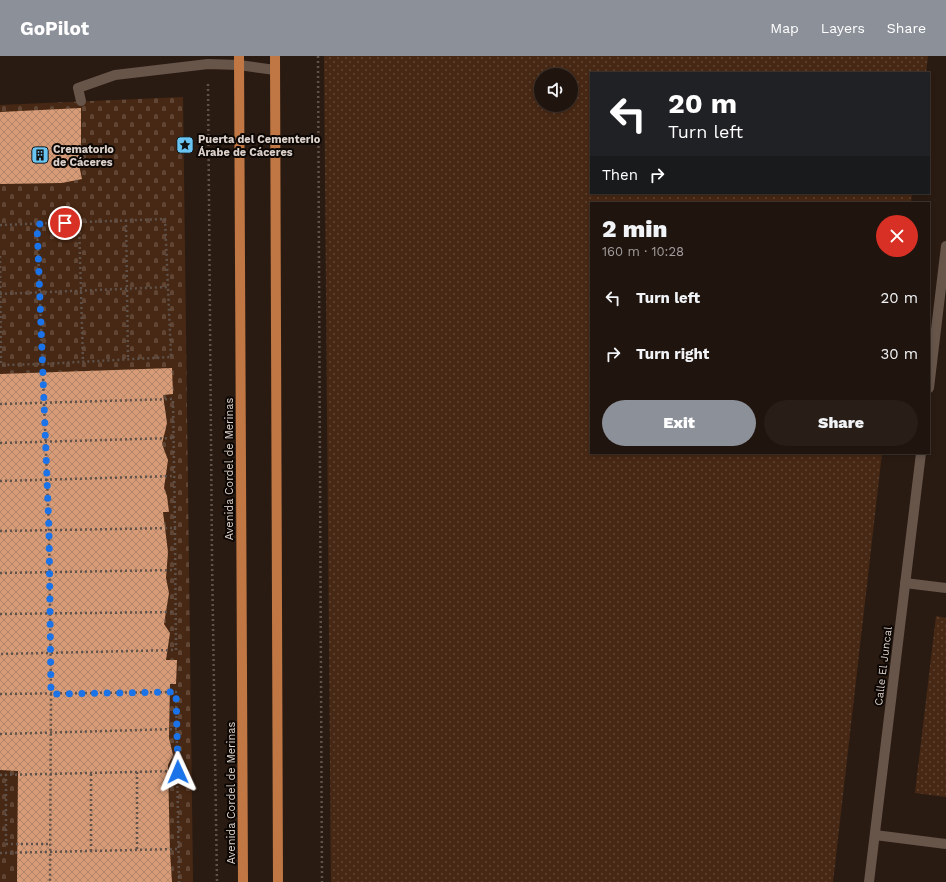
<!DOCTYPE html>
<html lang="en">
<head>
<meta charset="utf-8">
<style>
  body { margin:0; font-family:"Work Sans",sans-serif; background:#281d17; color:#f1f3f6; height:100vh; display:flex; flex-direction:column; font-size:15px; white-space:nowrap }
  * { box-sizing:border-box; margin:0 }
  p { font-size:13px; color:#a29e9e }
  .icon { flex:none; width:22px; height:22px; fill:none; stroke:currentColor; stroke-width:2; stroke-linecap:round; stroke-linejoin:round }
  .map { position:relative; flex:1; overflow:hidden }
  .panel { position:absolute; left:590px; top:146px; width:340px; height:252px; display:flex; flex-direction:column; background:#20140e; border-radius:0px; box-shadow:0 2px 6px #0003,0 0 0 1px #3d332e }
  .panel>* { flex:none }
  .hud { position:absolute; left:590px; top:16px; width:340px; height:122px; border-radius:0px; box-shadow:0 2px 6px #0003,0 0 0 1px #3d332e; background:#202124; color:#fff; overflow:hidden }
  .fabs { position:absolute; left:534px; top:12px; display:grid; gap:8px }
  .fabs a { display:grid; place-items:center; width:44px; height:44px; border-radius:50%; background:#20140e; box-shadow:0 2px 6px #0003,0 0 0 1px #3d332e; font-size:20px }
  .pin { position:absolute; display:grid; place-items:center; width:34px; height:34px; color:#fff; margin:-17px; border:2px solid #fff; border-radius:50%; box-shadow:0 1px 4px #0007 }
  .me { position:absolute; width:44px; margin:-22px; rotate:359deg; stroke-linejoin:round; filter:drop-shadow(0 0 3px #0008) }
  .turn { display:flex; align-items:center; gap:14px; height:84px; padding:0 12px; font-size:18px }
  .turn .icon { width:52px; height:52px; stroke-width:2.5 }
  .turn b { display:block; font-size:28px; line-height:34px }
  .then { display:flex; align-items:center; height:38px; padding:0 12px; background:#0003; gap:8px; font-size:15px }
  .round { display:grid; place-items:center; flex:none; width:42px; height:42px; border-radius:21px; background:#281d17 }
  .head { display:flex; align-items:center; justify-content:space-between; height:68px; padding:0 12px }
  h1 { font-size:24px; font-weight:800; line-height:30px }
  .cta { display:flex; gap:8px; margin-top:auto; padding:8px 12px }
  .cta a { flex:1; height:46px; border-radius:24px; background:#8c9099; color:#fff; font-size:16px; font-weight:800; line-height:46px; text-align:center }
  .cta a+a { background:#281d17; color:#f1f3f6 }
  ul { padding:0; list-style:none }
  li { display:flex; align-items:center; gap:12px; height:56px; padding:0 12px }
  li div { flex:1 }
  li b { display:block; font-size:15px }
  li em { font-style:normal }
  header { display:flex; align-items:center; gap:24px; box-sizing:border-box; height:56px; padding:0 20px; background:#8c9099; color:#fff }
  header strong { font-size:19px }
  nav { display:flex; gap:22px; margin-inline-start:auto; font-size:14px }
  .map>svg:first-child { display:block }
  .grass { fill:url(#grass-dots); fill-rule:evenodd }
  .cemetery { fill:url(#cemetery-stones) }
  .building { fill:url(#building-cross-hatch) }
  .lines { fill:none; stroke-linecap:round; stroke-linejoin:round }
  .path { stroke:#5f524a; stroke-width:2.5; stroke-dasharray:2 3; stroke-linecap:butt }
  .lane { stroke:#67554a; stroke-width:10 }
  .street { stroke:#67554a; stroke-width:10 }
  .primary { stroke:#c07744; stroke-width:10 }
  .route { stroke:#1a73e8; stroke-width:7; stroke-dasharray:0 12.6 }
  .labels { text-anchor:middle; stroke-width:4; stroke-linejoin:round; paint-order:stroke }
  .poi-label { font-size:11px; font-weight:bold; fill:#dcd1cb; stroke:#0d0704; text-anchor:start }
  .street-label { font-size:11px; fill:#dcd1cb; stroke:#0d0704 }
</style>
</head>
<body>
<header>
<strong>GoPilot</strong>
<nav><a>Map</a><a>Layers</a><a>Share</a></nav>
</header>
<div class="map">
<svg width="946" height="826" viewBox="0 0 946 826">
  <defs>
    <pattern id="grass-dots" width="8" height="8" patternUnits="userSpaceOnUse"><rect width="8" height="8" fill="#472814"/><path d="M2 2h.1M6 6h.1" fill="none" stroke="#614635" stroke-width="1.8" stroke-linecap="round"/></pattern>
    <pattern id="cemetery-stones" width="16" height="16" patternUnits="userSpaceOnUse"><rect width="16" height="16" fill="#472814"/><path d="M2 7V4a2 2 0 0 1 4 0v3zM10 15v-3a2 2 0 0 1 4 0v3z" fill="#614635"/></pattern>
    <pattern id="building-cross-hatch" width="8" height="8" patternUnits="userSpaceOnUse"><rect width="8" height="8" fill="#d79b77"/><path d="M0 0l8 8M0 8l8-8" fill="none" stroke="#b28468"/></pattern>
  </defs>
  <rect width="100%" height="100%" fill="#2a1b12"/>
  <!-- grass -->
  <g class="grass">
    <path d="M324,0H928L926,17H591V137H912L911,147H591V397H882L833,826H331ZM541,19H571V49H541Z"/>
    <polygon points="936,560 946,562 946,741 915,737"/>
  </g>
  <!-- cemetery -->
  <polygon class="cemetery" points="183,41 193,826 0,826 0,49"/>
  <!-- building -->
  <g class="building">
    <polygon points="81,52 81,90 79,109 82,123 62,127 0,128 0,56"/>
    <polygon points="172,312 173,338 163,339 167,367 162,388 168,404 164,432 167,440 169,456 163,456 168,496 166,522 169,537 164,568 170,577 166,604 177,604 176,628 170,628 169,682 173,699 168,709 170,796 172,826 17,826 18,715 0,714 0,318"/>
  </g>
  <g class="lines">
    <!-- path -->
    <g class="path">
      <polyline points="318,0 322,826"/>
      <polyline points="208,28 212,503 217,826"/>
      <polyline points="126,164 128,303"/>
      <polyline points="79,166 83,306"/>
      <polyline points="37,168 49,474 51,638 50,826"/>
      <polyline points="0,169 165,163 171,301 42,308 0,309"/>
      <polyline points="0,200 1,309"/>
      <polyline points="0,238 168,231"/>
      <polyline points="0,348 173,343 175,472"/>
      <polyline points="0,387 173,382"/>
      <polyline points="0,425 174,420"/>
      <polyline points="0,475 175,472 176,594 0,598"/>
      <polyline points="0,517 175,514"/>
      <polyline points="0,558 175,556"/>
      <polyline points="0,638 176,636 179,826"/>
      <polyline points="0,678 177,673"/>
      <polyline points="137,716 137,794"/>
      <polyline points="6,718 6,788 50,788"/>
      <polyline points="0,719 178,715"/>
      <polyline points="91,795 91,717"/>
      <polyline points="0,797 178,793"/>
    </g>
    <!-- lane -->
    <polyline class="lane" points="81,45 78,32 115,19 208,8 239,9 275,14"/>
    <!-- street -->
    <g class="street">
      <polyline points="929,332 946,190"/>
      <polyline points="905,527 946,532"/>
      <polyline points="875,779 946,788"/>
      <polyline points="869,826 921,397"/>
    </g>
    <!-- primary -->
    <g class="primary">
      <polyline points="239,0 243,826"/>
      <polyline points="275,0 278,826"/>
    </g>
  </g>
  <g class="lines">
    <!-- route -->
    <polyline class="route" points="65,167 37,168 49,474 51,638 176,636 178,716"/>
  </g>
  <!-- icons -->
  <defs>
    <symbol id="sight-square" viewBox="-11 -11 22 22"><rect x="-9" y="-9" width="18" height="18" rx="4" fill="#69c4f1" stroke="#0d0704"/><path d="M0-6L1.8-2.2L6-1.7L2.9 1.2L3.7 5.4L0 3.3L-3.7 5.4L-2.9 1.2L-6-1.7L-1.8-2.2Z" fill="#111"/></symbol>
    <symbol id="building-square" viewBox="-11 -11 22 22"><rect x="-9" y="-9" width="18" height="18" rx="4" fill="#69c4f1" stroke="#0d0704"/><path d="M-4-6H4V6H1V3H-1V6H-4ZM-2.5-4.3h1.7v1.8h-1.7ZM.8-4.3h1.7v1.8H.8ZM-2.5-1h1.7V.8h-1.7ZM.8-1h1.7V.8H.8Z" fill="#111"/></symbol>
  </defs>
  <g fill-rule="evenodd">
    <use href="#sight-square" x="175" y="79" width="20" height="20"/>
    <use href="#building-square" x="30" y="89" width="20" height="20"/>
  </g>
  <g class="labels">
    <!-- poi labels -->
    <g class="poi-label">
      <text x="198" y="87">Puerta del Cementerio<tspan x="198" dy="13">Árabe de Cáceres</tspan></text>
      <text x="53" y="97">Crematorio<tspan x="53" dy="13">de Cáceres</tspan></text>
    </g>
    <!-- street labels -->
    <g class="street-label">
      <text transform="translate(229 413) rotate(-90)" y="4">Avenida Cordel de Merinas</text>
      <text transform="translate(883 610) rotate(-83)" y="4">Calle El Juncal</text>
      <text transform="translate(231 737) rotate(-90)" y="4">Avenida Cordel de Merinas</text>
    </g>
  </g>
</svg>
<div class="fabs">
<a><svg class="icon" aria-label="sound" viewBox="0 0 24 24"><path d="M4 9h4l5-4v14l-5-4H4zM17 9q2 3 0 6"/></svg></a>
</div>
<div class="pin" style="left:65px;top:167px;background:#d93025"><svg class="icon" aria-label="arrive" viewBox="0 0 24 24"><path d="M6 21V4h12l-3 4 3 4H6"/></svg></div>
<svg class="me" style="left:178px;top:716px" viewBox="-20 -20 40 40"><path d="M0-17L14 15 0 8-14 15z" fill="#1a73e8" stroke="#fff" stroke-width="4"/></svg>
<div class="hud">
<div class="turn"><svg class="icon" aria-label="left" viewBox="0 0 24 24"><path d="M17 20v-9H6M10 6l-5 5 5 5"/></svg><div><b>20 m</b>Turn left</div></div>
<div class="then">Then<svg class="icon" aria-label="right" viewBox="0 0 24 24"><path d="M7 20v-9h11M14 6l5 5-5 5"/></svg></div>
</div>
<section class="panel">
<div class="head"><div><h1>2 min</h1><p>160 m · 10:28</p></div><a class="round" style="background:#d93025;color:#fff"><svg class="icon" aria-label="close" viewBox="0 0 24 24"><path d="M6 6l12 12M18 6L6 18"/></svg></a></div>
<ul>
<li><svg class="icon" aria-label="left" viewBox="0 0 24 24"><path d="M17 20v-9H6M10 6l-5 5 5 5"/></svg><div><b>Turn left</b></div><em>20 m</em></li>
<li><svg class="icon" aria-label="right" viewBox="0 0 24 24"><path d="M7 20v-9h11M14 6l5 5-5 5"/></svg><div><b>Turn right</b></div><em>30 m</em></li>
</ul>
<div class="cta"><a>Exit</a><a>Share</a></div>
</section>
</div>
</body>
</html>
